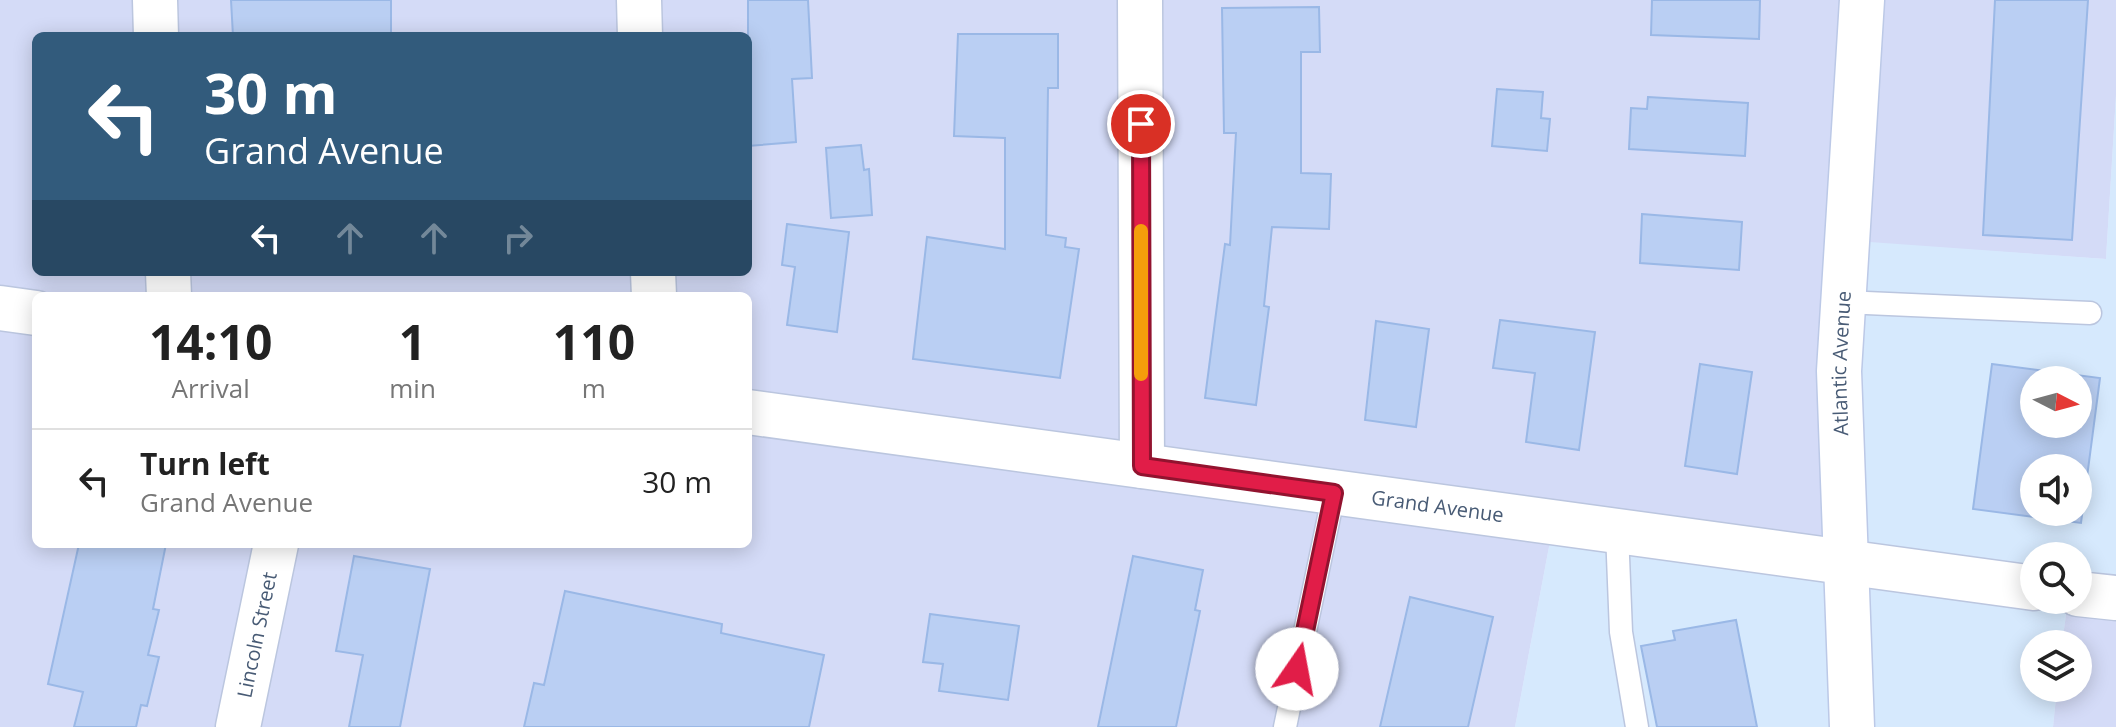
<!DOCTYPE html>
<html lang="en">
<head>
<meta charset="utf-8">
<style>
  body { margin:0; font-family:"Open Sans",sans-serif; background:#f6f6f6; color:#222; height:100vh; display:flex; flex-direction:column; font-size:30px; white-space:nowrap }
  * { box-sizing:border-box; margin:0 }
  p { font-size:26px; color:#767676 }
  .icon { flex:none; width:44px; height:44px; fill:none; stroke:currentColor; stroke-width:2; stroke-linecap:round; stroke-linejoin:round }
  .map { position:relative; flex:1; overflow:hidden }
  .drawer { position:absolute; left:32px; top:292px; width:720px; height:256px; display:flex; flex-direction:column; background:#fff; border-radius:12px; box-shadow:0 4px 20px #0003 }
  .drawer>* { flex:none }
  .guide { position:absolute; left:32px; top:32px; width:720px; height:244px; border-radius:12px; box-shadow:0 4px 20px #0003; background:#325b7c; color:#fff; overflow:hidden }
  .needle { width:52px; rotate:96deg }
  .tools { position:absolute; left:2020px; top:366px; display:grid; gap:16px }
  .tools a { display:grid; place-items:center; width:72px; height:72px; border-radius:50%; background:#fff; box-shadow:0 4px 20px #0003; font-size:40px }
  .pin { position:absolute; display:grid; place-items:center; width:68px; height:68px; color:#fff; margin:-34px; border:4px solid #fff; border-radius:50%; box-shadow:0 2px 8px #0007 }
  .me { position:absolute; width:88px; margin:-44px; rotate:12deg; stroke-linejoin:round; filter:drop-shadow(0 0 6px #0008) }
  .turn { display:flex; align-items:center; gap:28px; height:168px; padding:0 40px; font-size:36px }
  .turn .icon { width:104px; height:104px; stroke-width:2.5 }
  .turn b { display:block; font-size:56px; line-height:68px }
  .lanes { display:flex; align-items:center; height:76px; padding:0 40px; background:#0003; justify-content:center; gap:40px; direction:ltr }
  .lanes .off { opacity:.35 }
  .eta { display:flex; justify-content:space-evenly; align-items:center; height:136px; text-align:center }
  .eta b { font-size:48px; font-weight:700; line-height:56px }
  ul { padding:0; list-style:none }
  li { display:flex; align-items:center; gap:24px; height:104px; padding:0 40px; border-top:2px solid #e0e0e0 }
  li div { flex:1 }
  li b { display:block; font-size:30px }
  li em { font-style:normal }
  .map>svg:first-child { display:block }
  .residential { fill:#d4dbf7; fill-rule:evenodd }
  .commercial { fill:#d6e9fd; fill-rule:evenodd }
  .building { fill:#bacff3; stroke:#9ab8e6; stroke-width:2; fill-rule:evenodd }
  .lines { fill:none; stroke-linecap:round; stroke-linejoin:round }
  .service-casing { stroke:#bbc6df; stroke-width:25 }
  .minor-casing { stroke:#bbc6df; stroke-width:47 }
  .tertiary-casing { stroke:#bbc6df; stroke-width:47 }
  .secondary-casing { stroke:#bcc9e7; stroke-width:47 }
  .service { stroke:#fff; stroke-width:22 }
  .minor { stroke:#fff; stroke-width:44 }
  .tertiary { stroke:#fff; stroke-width:44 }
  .secondary { stroke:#fff; stroke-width:44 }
  .route-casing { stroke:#92132f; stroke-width:20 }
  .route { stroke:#e11d48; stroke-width:14 }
  .slow { stroke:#f59e0b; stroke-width:14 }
  .labels { text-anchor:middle; stroke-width:6; stroke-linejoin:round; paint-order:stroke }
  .street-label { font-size:20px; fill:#485b75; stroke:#eaedff }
</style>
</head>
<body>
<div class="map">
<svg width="2116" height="727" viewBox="0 0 2116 727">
  <rect width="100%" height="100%" fill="#e3e7fd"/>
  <!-- residential -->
  <g class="residential">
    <path d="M0,0H2116V95L2106,259L1856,242L1855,555L1555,515L1515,727H0ZM36,36H748V272H36ZM36,296H748V544H36Z"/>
    <polygon points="2116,590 2116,727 2053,727 2057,688 2078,688 2078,644 2062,644 2068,600"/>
  </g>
  <!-- commercial -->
  <path class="commercial" d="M2116,95V590L2078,585V556H2034V600H2068L2062,644H2034V688H2057L2053,727H1515L1555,515L1855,555L1856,241L2106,259ZM2034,380H2078V424H2034ZM2034,468H2078V512H2034Z"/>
  <!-- building -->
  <g class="building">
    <polygon points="231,0 391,0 391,33 233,36"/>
    <polygon points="748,0 808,0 812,78 792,79 796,142 748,146"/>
    <polygon points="1652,0 1760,0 1759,39 1651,35"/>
    <polygon points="1995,0 2088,0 2072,240 1983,235"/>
    <polygon points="1319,7 1320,52 1301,52 1301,173 1331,174 1329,229 1272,227 1264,306 1269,307 1256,405 1205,398 1225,244 1230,245 1236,133 1224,133 1222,8"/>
    <polygon points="958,34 1058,34 1058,88 1048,88 1046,235 1066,238 1065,247 1079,249 1060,378 913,359 927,237 1005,249 1005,138 954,136"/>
    <polygon points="1497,89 1543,92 1541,118 1550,119 1547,151 1492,146"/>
    <polygon points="1648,97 1748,103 1745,156 1629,149 1631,108 1647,109"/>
    <polygon points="861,145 864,170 869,169 872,215 831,218 826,148"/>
    <polygon points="1642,214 1742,222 1739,270 1640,263"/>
    <polygon points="787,224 849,232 837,332 787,325 795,267 782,265"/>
    <polygon points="1500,320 1595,332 1579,450 1526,442 1535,373 1493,368"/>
    <polygon points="1376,321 1429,329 1416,427 1365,420"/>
    <polygon points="1700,364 1752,372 1737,474 1685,466"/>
    <path d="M1992,364L2100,378L2081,523L1973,509ZM2034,380H2078V424H2034ZM2034,468H2078V512H2034Z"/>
    <polygon points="79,544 166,544 153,609 159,610 148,655 159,657 147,706 141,705 136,727 74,727 83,692 48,684"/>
    <polygon points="354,556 430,569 400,727 349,727 363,655 336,651"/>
    <polygon points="1133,556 1203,570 1195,610 1200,611 1176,727 1098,727"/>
    <polygon points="565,591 722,624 721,633 824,655 809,727 524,727 534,683 544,685"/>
    <polygon points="1410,597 1493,617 1468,727 1380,727"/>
    <polygon points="930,614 1019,626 1008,700 939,691 943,664 923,662"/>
    <polygon points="1736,620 1757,727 1657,727 1641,646 1675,640 1673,631"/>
  </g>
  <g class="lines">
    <defs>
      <g id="service">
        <polyline points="1844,302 2090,313"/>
        <polyline points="1617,532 1621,632 1637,727"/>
        <polyline points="1285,727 1334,493"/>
      </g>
      <g id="minor">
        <polyline points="155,0 156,36"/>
        <polyline points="639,0 640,36"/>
        <polyline points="1140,0 1142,466"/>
        <polyline points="168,272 169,296"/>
        <polyline points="653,272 654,296"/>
        <path id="s1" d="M238,727L276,544"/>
      </g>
      <g id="tertiary">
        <polyline points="0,308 36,313"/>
        <path id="s2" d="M748,412L2034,588"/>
        <polyline points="2078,594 2116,598"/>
      </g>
      <g id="secondary">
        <path id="s3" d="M1852,727L1839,371L1862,0"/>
      </g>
    </defs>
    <!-- service casing -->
    <use href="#service" class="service-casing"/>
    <!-- minor casing -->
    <use href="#minor" class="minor-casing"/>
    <!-- tertiary casing -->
    <use href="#tertiary" class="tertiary-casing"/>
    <!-- secondary casing -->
    <use href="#secondary" class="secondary-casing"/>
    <!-- service -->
    <use href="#service" class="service"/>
    <!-- minor -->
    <use href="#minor" class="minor"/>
    <!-- tertiary -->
    <use href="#tertiary" class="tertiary"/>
    <!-- secondary -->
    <use href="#secondary" class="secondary"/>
  </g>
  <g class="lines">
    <defs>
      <polyline id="route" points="1141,124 1142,466 1334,493 1297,669"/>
    </defs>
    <!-- route casing -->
    <use href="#route" class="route-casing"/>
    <!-- route -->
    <use href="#route" class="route"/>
    <!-- slow -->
    <polyline class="slow" points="1141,231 1141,374"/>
  </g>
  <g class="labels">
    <!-- street labels -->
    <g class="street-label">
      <text dy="7" stroke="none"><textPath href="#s3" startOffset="364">Atlantic Avenue</textPath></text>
      <text dy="7" stroke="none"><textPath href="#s2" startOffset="696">Grand Avenue</textPath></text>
      <text dy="7" stroke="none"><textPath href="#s1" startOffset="94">Lincoln Street</textPath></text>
    </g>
  </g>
</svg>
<div class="tools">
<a><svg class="needle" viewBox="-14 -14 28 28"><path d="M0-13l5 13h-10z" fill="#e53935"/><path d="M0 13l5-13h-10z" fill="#767676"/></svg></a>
<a><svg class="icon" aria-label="sound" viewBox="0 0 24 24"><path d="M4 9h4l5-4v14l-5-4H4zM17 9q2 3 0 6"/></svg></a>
<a><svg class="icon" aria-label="search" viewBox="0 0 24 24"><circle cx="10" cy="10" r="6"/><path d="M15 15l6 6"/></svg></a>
<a><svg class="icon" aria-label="layers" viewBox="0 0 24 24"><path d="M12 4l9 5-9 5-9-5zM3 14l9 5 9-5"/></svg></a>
</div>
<div class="pin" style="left:1141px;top:124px;background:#d93025"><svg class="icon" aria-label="arrive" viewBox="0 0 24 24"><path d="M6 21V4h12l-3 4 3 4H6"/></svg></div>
<svg class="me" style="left:1297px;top:669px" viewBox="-20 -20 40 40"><circle r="19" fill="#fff"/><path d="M0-13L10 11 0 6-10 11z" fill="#e11d48"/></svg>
<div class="guide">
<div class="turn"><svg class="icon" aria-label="left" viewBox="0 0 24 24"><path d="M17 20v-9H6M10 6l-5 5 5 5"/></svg><div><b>30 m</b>Grand Avenue</div></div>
<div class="lanes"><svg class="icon" aria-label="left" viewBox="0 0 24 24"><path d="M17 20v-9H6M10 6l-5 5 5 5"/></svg><svg class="icon off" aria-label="ahead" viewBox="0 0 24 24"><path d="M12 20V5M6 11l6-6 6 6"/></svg><svg class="icon off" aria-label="ahead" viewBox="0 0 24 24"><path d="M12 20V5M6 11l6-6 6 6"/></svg><svg class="icon off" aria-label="right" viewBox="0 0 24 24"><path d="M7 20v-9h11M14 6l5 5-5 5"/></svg></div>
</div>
<section class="drawer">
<div class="eta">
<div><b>14:10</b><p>Arrival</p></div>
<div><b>1</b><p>min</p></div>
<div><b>110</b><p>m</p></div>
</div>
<ul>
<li><svg class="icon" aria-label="left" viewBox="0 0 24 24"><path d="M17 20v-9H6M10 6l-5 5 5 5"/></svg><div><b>Turn left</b><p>Grand Avenue</p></div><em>30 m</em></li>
</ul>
</section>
</div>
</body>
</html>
